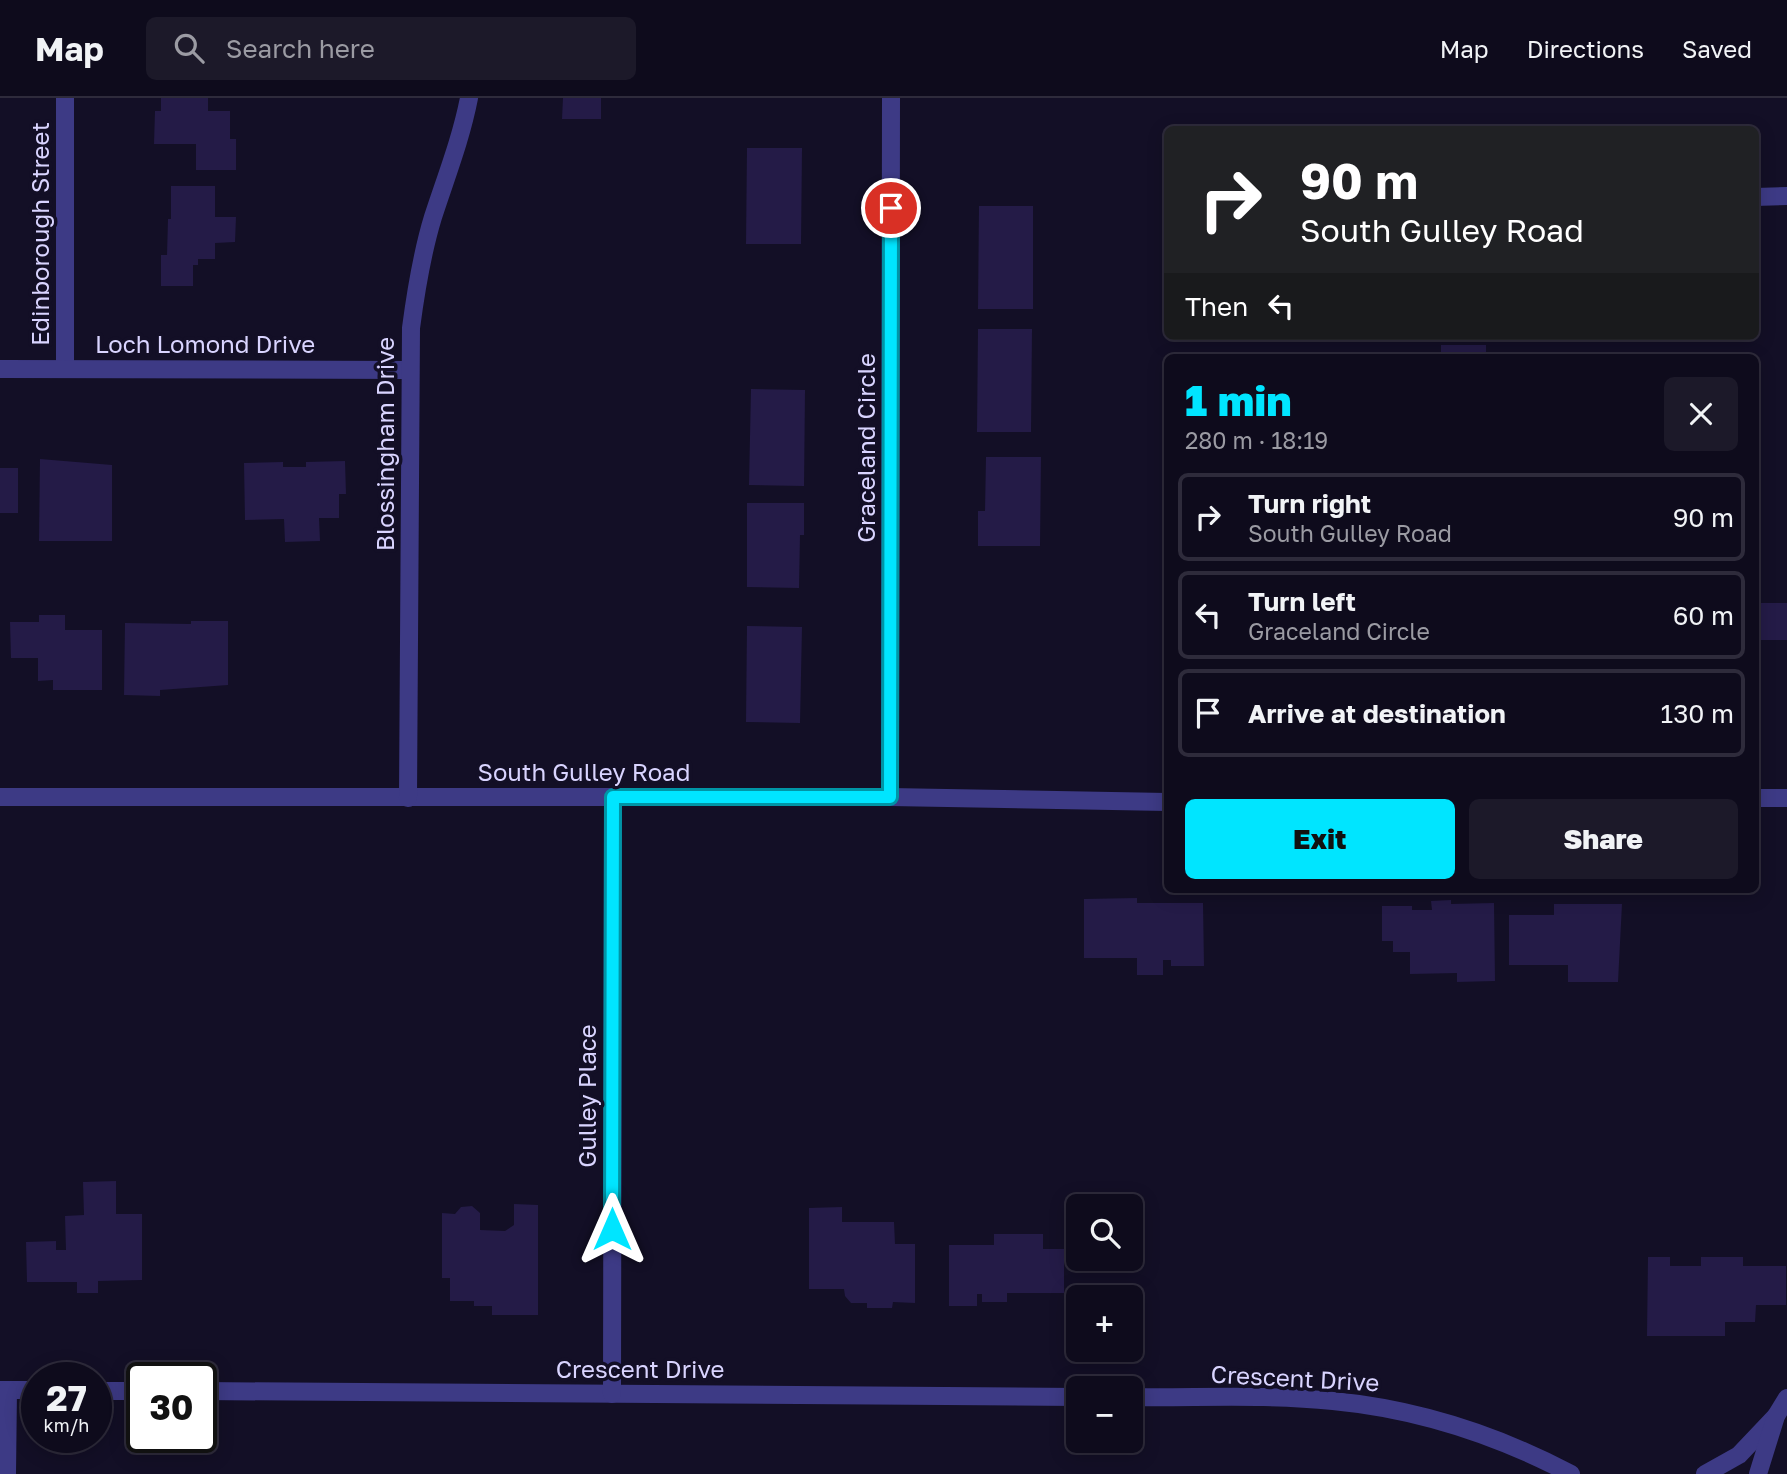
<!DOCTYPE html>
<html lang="en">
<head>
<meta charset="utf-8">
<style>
  body { margin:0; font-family:"Golos Text",sans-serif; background:#1c1929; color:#f1f3f6; height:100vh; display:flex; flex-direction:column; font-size:26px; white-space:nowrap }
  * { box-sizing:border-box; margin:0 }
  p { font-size:23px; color:#9b9ba3 }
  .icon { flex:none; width:38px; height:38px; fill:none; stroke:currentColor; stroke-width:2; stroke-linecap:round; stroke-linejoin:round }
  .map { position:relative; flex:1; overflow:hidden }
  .drawer { position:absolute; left:1164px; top:256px; width:595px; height:539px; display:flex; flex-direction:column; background:#0e0b1c; border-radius:10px; box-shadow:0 4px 18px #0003,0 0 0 2px #2e2b3b }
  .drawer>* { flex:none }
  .hud { position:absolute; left:1164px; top:28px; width:595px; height:214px; border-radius:10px; box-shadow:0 4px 18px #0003,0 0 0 2px #2e2b3b; background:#202124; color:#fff; overflow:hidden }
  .buttons { position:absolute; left:1066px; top:1096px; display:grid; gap:14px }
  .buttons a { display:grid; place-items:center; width:77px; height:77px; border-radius:10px; background:#0e0b1c; box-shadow:0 4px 18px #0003,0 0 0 2px #2e2b3b; font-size:35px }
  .speed { position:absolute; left:21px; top:1264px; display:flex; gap:14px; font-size:35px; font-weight:700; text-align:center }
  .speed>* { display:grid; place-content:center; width:91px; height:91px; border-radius:50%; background:#0e0b1c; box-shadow:0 4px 18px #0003,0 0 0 2px #2e2b3b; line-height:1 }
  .speed small { font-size:18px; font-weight:400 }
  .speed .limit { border:4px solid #111; border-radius:10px; background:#fff; color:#111 }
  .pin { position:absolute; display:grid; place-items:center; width:60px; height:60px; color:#fff; margin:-30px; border:4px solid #fff; border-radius:50%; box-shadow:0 2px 7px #0007 }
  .me { position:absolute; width:77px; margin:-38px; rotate:0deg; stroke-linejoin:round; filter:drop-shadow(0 0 5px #0008) }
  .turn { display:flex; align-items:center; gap:24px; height:147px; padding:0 21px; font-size:32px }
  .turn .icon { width:91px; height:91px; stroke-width:2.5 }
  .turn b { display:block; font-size:49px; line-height:60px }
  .then { display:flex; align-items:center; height:66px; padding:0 21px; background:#0003; gap:14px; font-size:26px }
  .round { display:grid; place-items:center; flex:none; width:74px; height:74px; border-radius:10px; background:#1c1929 }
  .overview { display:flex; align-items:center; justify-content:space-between; height:119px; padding:0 21px }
  h1 { font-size:42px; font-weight:800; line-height:52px; color:#00e5ff }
  .button { display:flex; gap:14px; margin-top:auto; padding:14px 21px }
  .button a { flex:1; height:80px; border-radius:10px; background:#00e5ff; color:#111; font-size:28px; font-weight:800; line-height:80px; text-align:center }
  .button a+a { background:#1c1929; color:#f1f3f6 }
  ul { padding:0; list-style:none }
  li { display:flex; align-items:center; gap:21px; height:88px; margin:0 14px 10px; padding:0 7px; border:4px solid #2e2b3b; border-radius:10px }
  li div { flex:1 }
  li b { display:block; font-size:26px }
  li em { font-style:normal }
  header { display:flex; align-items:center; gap:42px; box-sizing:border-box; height:98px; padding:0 35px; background:#0e0b1c; border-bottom:2px solid #2e2b3b }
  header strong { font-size:33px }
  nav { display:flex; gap:38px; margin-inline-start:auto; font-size:24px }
  .search { width:490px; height:63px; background:#1c1929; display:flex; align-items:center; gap:18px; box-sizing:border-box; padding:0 24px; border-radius:10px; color:#9b9ba3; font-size:26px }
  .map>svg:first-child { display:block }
  .building { fill:#241b47 }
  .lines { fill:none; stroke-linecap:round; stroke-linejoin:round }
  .minor { stroke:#3d3a85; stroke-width:18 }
  .route-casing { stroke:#0095a6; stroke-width:18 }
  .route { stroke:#00e5ff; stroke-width:12 }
  .labels { text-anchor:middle; stroke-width:7; stroke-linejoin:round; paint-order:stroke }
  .street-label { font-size:24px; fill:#d9d4ff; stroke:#130f26 }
</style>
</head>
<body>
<header>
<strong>Map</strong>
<div class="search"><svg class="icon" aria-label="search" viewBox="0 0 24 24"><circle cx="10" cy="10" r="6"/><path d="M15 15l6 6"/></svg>Search here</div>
<nav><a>Map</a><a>Directions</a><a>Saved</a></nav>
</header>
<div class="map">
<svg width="1787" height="1376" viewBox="0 0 1787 1376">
  <rect width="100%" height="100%" fill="#130f26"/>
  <!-- building -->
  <g class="building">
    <polygon points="161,0 208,0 208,13 230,13 230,41 236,41 236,72 196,72 196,46 154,46 155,13 161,13"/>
    <polygon points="563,0 601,0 601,21 562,21"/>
    <polygon points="747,50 802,50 801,146 746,146"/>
    <polygon points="171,88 215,88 215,119 236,119 235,144 215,145 215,161 198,161 198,167 193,167 193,188 161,188 161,157 167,157 168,121 171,121"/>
    <polygon points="979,108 1033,108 1033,211 978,211"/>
    <polygon points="978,231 1032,231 1031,334 977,334"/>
    <rect x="1441" y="247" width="45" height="12"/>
    <polygon points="751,291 805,292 804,388 749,387"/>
    <polygon points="986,359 1041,359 1040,448 978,448 978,413 985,413"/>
    <polygon points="40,361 112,367 112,443 39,443"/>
    <polygon points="345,363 346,396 339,396 339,420 319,420 320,443 285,444 284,421 245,422 244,365 283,364 283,369 306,369 306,364"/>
    <rect x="0" y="370" width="18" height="45"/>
    <polygon points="747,405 804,405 804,437 800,437 799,490 747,489"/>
    <polygon points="1755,499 1758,499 1759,505 1787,505 1787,542 1759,542 1759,557 1755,557"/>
    <polygon points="39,517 65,517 65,532 102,532 102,592 53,592 53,582 38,583 38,560 11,560 10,524 39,524"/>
    <polygon points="191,523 228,523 228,587 160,592 160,598 124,597 125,525 191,526"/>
    <polygon points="747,528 802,529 800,625 746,624"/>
    <polygon points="1137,800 1137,805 1203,805 1204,868 1171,868 1171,862 1163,862 1163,877 1137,877 1137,860 1084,860 1084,801"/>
    <polygon points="1451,802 1451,806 1494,805 1495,883 1457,884 1457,875 1410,876 1410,854 1393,854 1393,843 1382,843 1382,808 1412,808 1412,812 1432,812 1431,803"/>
    <polygon points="1554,806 1622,806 1618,884 1568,884 1568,867 1509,867 1509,817 1554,817"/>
    <polygon points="116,1083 116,1116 142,1116 142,1182 98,1183 98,1195 77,1195 77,1184 27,1184 26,1144 56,1143 56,1152 66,1152 65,1118 84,1117 83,1084"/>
    <polygon points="514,1106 538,1107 538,1217 492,1217 492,1208 474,1208 474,1203 450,1203 450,1180 442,1180 442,1115 455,1116 461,1109 472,1108 480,1115 480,1132 505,1133 514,1127"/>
    <polygon points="842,1109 842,1124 894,1124 895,1146 915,1146 915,1205 893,1204 892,1210 867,1210 867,1205 851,1205 845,1198 844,1191 809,1191 809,1110"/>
    <polygon points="994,1136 1043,1136 1043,1151 1064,1151 1064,1195 1007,1195 1007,1204 982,1204 982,1196 977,1196 977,1208 949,1208 949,1147 994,1147"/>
    <polygon points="1648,1159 1670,1159 1670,1168 1701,1168 1701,1159 1743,1159 1743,1168 1786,1168 1786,1207 1756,1207 1755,1224 1725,1224 1725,1238 1647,1238"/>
  </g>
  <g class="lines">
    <!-- minor -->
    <g class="minor">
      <polyline points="65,0 65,271"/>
      <polyline points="1755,99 1787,98"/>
      <polyline points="0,271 410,272"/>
      <polyline points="0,699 890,699 1167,704"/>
      <polyline points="890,699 891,0"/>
      <path d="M408,700L411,230C416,192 422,155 433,119C446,79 461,41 469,0"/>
      <polyline points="1755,700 1787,700"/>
      <polyline points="0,1292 37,1292"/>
      <polyline points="96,1293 142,1293"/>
      <polyline points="201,1293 1078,1299"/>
      <polyline points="612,1296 613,700"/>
      <path d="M1130,1299C1198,1300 1266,1296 1333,1303C1417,1311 1497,1337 1571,1376"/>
      <polyline points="7,1376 8,1292"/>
      <polyline points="1705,1376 1739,1357 1776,1318"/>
      <polyline points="1758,1376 1776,1318 1787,1300"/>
    </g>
  </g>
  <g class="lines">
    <defs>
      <polyline id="route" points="612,1131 613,699 890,699 891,110"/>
    </defs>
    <!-- route casing -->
    <use href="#route" class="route-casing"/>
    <!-- route -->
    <use href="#route" class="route"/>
  </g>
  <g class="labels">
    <!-- street labels -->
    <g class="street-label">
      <text transform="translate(41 136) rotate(-90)" y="8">Edinborough Street</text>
      <text x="205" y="255">Loch Lomond Drive</text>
      <text transform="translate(386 346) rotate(-90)" y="8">Blossingham Drive</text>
      <text transform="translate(867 350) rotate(-90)" y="8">Graceland Circle</text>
      <text x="584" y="683">South Gulley Road</text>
      <text transform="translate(588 998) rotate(-90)" y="8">Gulley Place</text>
      <text x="640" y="1280">Crescent Drive</text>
      <text transform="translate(1295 1281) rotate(3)" y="8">Crescent Drive</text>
    </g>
  </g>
</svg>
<div class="buttons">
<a><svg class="icon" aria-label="search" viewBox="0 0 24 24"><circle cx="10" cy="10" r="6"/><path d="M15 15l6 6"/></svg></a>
<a>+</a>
<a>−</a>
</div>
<div class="speed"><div>27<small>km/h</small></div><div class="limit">30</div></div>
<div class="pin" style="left:891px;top:110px;background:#d93025"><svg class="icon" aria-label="arrive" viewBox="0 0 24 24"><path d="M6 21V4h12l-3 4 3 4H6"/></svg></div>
<svg class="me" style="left:612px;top:1131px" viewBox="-20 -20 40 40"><path d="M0-17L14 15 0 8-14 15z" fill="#00e5ff" stroke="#fff" stroke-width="4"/></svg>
<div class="hud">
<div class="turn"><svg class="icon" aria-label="right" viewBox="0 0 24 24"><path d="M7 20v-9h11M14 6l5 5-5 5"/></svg><div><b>90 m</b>South Gulley Road</div></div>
<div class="then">Then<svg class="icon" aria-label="left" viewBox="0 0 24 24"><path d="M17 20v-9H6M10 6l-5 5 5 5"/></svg></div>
</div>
<section class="drawer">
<div class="overview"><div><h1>1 min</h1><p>280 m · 18:19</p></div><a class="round"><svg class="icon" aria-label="close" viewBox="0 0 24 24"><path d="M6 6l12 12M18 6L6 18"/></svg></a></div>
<ul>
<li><svg class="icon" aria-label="right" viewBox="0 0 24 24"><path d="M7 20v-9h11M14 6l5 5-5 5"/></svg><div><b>Turn right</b><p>South Gulley Road</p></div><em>90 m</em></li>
<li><svg class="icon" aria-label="left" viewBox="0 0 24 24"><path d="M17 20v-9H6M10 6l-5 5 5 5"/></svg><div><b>Turn left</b><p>Graceland Circle</p></div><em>60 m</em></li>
<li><svg class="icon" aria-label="arrive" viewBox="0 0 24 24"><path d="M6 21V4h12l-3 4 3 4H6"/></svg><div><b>Arrive at destination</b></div><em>130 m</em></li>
</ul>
<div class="button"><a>Exit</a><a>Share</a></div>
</section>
</div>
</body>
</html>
